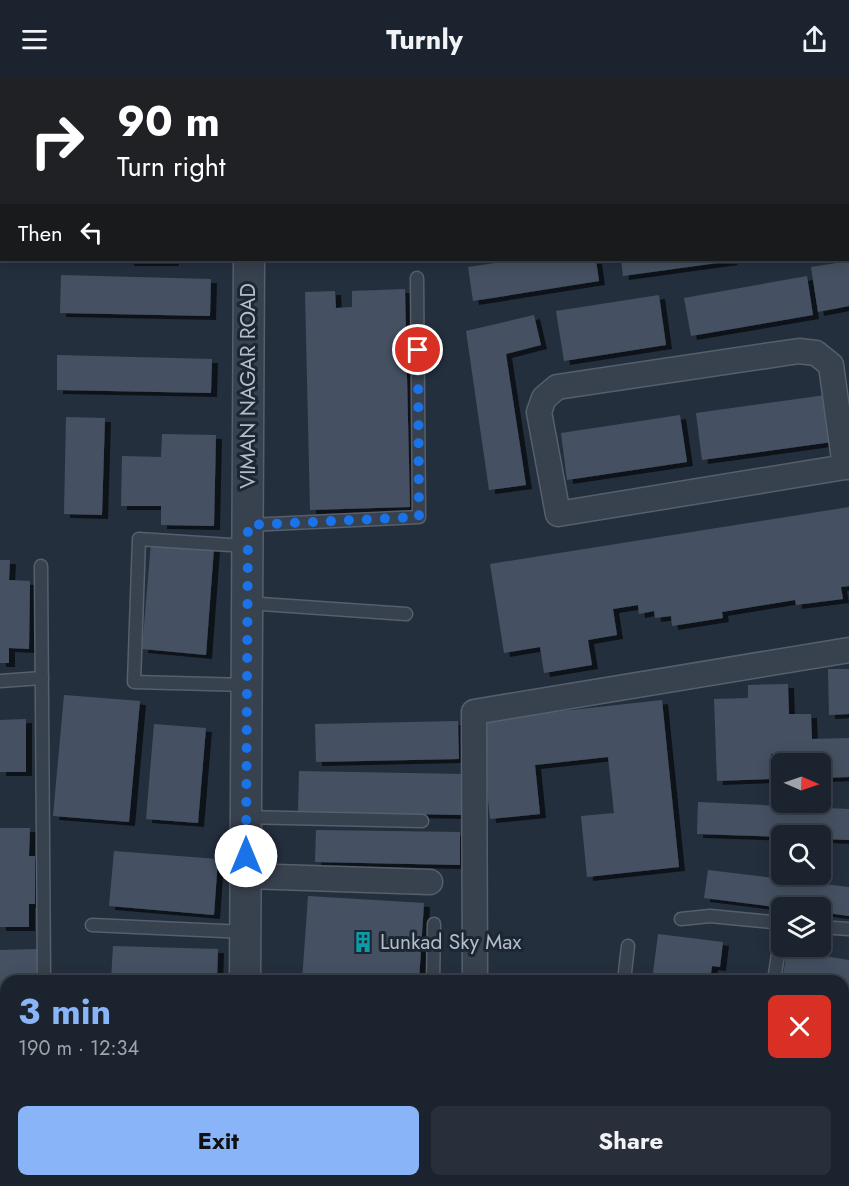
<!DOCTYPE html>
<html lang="en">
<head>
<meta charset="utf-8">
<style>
  body { margin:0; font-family:Jost,sans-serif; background:#282f3a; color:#f1f3f6; height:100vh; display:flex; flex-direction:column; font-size:22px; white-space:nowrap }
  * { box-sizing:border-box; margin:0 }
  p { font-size:20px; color:#a0a4aa }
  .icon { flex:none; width:33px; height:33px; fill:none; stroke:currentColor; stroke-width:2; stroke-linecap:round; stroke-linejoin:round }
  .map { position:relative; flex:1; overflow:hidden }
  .side { position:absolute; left:0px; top:897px; width:849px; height:212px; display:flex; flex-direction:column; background:#1b232e; border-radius:18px 18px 0 0; box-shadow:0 3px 15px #0003,0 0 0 2px #39404a }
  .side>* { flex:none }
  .hud { position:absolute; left:0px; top:0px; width:849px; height:183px; box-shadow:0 3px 15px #0003,0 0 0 2px #39404a; background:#202124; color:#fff; overflow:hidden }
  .needle { width:39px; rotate:92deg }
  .tools { position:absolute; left:771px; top:675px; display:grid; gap:12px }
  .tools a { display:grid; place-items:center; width:60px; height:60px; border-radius:9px; background:#1b232e; box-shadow:0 3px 15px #0003,0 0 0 2px #39404a; font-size:30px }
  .pin { position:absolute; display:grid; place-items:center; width:51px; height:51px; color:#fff; margin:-26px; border:3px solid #fff; border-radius:50%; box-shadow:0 2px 6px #0007 }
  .me { position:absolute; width:66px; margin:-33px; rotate:0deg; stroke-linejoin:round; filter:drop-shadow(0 0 4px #0008) }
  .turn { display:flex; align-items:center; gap:21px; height:126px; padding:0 18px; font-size:27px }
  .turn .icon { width:78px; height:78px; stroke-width:2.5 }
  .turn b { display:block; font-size:42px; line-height:51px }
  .then { display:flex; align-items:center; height:57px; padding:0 18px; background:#0003; gap:12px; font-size:22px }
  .round { display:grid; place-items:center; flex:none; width:63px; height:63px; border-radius:9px; background:#282f3a }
  .summary { display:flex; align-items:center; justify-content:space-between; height:102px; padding:0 18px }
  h1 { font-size:36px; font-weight:700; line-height:45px; color:#8ab4f8 }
  .action { display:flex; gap:12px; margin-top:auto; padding:12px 18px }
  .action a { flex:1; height:69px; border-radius:9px; background:#8ab4f8; color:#111; font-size:24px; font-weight:700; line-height:69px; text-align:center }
  .action a+a { background:#282f3a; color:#f1f3f6 }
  header { display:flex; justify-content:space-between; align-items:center; height:78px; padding:0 18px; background:#1b232e; font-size:27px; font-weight:700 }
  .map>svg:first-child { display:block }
  .building { fill:#455162; filter:url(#shadow) }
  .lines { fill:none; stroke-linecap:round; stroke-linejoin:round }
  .service-casing { stroke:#565f6c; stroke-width:15 }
  .minor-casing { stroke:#565f6c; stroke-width:27 }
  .tertiary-casing { stroke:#565f6c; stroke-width:33 }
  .service { stroke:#38414e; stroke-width:12 }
  .minor { stroke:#38414e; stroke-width:24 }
  .tertiary { stroke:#38414e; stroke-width:30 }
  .route { stroke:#1a73e8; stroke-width:10; stroke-dasharray:0 18 }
  .labels { text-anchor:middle; stroke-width:6; stroke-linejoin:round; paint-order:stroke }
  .street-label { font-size:21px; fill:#b4bcc9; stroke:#1d2633 }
  .poi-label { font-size:21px; fill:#b4bcc9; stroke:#1d2633; text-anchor:start }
</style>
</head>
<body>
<header><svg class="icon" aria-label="menu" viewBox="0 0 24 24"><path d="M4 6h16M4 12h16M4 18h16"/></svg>Turnly<svg class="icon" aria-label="share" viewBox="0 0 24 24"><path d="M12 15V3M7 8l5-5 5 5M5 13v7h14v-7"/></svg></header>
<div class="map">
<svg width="849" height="1108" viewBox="0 0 849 1108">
  <defs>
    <filter id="shadow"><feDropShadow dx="6" dy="4" stdDeviation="0" flood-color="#0009"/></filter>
  </defs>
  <rect width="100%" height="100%" fill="#242f3e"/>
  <!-- building -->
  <g class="building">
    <rect x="128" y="182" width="45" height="2"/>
    <polygon points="515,182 596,182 599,203 473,223 468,189"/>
    <polygon points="621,182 731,182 732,183 623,198"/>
    <polygon points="849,183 849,228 818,234 811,189"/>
    <polygon points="61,197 211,201 210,238 60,235"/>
    <polygon points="807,198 813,237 691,258 684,220"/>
    <polygon points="405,211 410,429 310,432 305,214 335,213 336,230 352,229 352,213"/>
    <polygon points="659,217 666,267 564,283 556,233"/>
    <polygon points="534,237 541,267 506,276 526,407 489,412 466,253"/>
    <polygon points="57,277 212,281 211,315 57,312"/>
    <polygon points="826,317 832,364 702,382 696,335"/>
    <polygon points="680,337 687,384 567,402 561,355"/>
    <polygon points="66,339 105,340 102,437 64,436"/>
    <polygon points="162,356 216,357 214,448 161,447 161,428 121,428 122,378 161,379"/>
    <polygon points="849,429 849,508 841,509 843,521 796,527 795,522 722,534 723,540 672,548 671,538 655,540 654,533 639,536 638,527 613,531 617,557 588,562 592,587 544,595 540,569 504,575 490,486"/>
    <polygon points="151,465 214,470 206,577 142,571"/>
    <polygon points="0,482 10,482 9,502 30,503 29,571 9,570 9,585 0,585"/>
    <polygon points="828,591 849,591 849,636 829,637"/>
    <polygon points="788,606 789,636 811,636 812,661 849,660 849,699 820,700 820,686 808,686 808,676 771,676 771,701 717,703 714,621 748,620 748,607"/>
    <polygon points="64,617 140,623 129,744 53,738"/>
    <polygon points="662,622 679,789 587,799 581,738 614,735 608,679 535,687 540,736 490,741 480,642"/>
    <polygon points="26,641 26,694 0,694 0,642"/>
    <polygon points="458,643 459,681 316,684 315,646"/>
    <polygon points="154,646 206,650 198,745 146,741"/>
    <polygon points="299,693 463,696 462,737 298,734"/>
    <polygon points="698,724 849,731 849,762 820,761 820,758 782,758 782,759 697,756"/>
    <polygon points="0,750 30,750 29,778 35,778 35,826 29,826 29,849 0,849"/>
    <polygon points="316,752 460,754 460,787 315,784"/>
    <polygon points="114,773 218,781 214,837 109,828"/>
    <polygon points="708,792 849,809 849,838 820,834 820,830 783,830 704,820"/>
    <polygon points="308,818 424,825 419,903 302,903"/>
    <polygon points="658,856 723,864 720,889 712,888 710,903 652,903"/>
    <polygon points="113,868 218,871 217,903 111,903"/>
    <polygon points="37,871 37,891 42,891 42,903 6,903 6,962 0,962 0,872"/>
    <polygon points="787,872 849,882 849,1013 847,1029 843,1029 843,903 782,903"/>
    <polygon points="0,1094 6,1095 6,1108 0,1108"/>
    <rect x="67" y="1102" width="95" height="6"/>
    <polygon points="302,1102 357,1102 363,1103 363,1108 301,1108"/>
    <polygon points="472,1102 539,1102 538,1108 471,1108"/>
  </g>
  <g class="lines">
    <defs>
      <g id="service">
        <polyline points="9,0 9,2"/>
        <polyline points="513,0 513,2"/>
        <polyline points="840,0 841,2"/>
        <polyline points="848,13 849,15"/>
        <polyline points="848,92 849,92"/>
        <polyline points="248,447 419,439 417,200"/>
        <polyline points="246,468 139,461 134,604 247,607"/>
        <polyline points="41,488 44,903"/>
        <polyline points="247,525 406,536"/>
        <polyline points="0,603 42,600"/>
        <polyline points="246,739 422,743"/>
        <polyline points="681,841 710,838 782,845"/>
        <polyline points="92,847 246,854"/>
        <polyline points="820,849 849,851"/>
        <polyline points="433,903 434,846"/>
        <polyline points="624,903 628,868"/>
        <polyline points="774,903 778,876"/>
        <polyline points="465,1108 466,1102"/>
        <polyline points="542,1108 542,1102"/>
        <polyline points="628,1108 629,1102"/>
      </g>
      <g id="minor">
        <polyline points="428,2 428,0"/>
        <polyline points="845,389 831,287 816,275 799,273 557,309 544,320 539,334 558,436 845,389 849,389"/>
        <polyline points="246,798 430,804"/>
        <polyline points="475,903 474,634 849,572"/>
        <polyline points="843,1072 849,1073"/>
      </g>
      <g id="tertiary">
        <polyline points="250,2 250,0"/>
        <polyline points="245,903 249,182"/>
        <polyline points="0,1013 6,1014"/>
        <polyline points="241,1108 241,1102"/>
      </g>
    </defs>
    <!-- service casing -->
    <use href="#service" class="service-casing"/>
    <!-- minor casing -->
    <use href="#minor" class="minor-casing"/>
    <!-- tertiary casing -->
    <use href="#tertiary" class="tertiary-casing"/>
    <!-- service -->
    <use href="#service" class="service"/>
    <!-- minor -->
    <use href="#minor" class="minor"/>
    <!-- tertiary -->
    <use href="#tertiary" class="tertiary"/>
  </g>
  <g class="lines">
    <!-- route -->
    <polyline class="route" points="246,778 248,447 419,439 418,272"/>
  </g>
  <!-- icons -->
  <defs>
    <symbol id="building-bare" viewBox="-9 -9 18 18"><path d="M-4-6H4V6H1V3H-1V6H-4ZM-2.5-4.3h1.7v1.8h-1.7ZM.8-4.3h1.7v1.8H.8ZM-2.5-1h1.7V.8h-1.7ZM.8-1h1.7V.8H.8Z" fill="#0f9aa8" stroke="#1d2633" stroke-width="2.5" paint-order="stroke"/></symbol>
  </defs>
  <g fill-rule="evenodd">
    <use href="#building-bare" x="348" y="849" width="30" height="30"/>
  </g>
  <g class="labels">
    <!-- street labels -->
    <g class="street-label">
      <text transform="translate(248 308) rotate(-90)" y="7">VIMAN NAGAR ROAD</text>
    </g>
    <!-- poi labels -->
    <g class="poi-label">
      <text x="380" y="871">Lunkad Sky Max</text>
    </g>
  </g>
</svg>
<div class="tools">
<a><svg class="needle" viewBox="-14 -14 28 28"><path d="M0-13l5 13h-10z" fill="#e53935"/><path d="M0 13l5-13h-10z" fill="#a0a4aa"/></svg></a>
<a><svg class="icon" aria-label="search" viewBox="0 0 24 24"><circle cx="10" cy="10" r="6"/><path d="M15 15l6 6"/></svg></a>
<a><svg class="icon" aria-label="layers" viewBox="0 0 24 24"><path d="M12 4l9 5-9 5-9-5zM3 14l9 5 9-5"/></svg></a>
</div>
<div class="pin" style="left:418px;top:272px;background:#d93025"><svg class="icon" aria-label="arrive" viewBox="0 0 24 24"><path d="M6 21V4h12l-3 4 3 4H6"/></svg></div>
<svg class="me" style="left:246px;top:778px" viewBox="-20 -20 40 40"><circle r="19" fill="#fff"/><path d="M0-13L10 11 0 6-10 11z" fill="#1a73e8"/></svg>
<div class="hud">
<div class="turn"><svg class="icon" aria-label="right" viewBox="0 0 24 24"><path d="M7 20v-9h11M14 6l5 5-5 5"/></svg><div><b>90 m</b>Turn right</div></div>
<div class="then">Then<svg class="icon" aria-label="left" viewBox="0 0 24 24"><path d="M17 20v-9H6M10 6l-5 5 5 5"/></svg></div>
</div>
<section class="side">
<div class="summary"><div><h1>3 min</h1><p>190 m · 12:34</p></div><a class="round" style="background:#d93025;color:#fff"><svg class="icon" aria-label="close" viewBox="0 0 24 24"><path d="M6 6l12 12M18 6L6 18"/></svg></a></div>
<div class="action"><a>Exit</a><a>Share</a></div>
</section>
</div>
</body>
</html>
